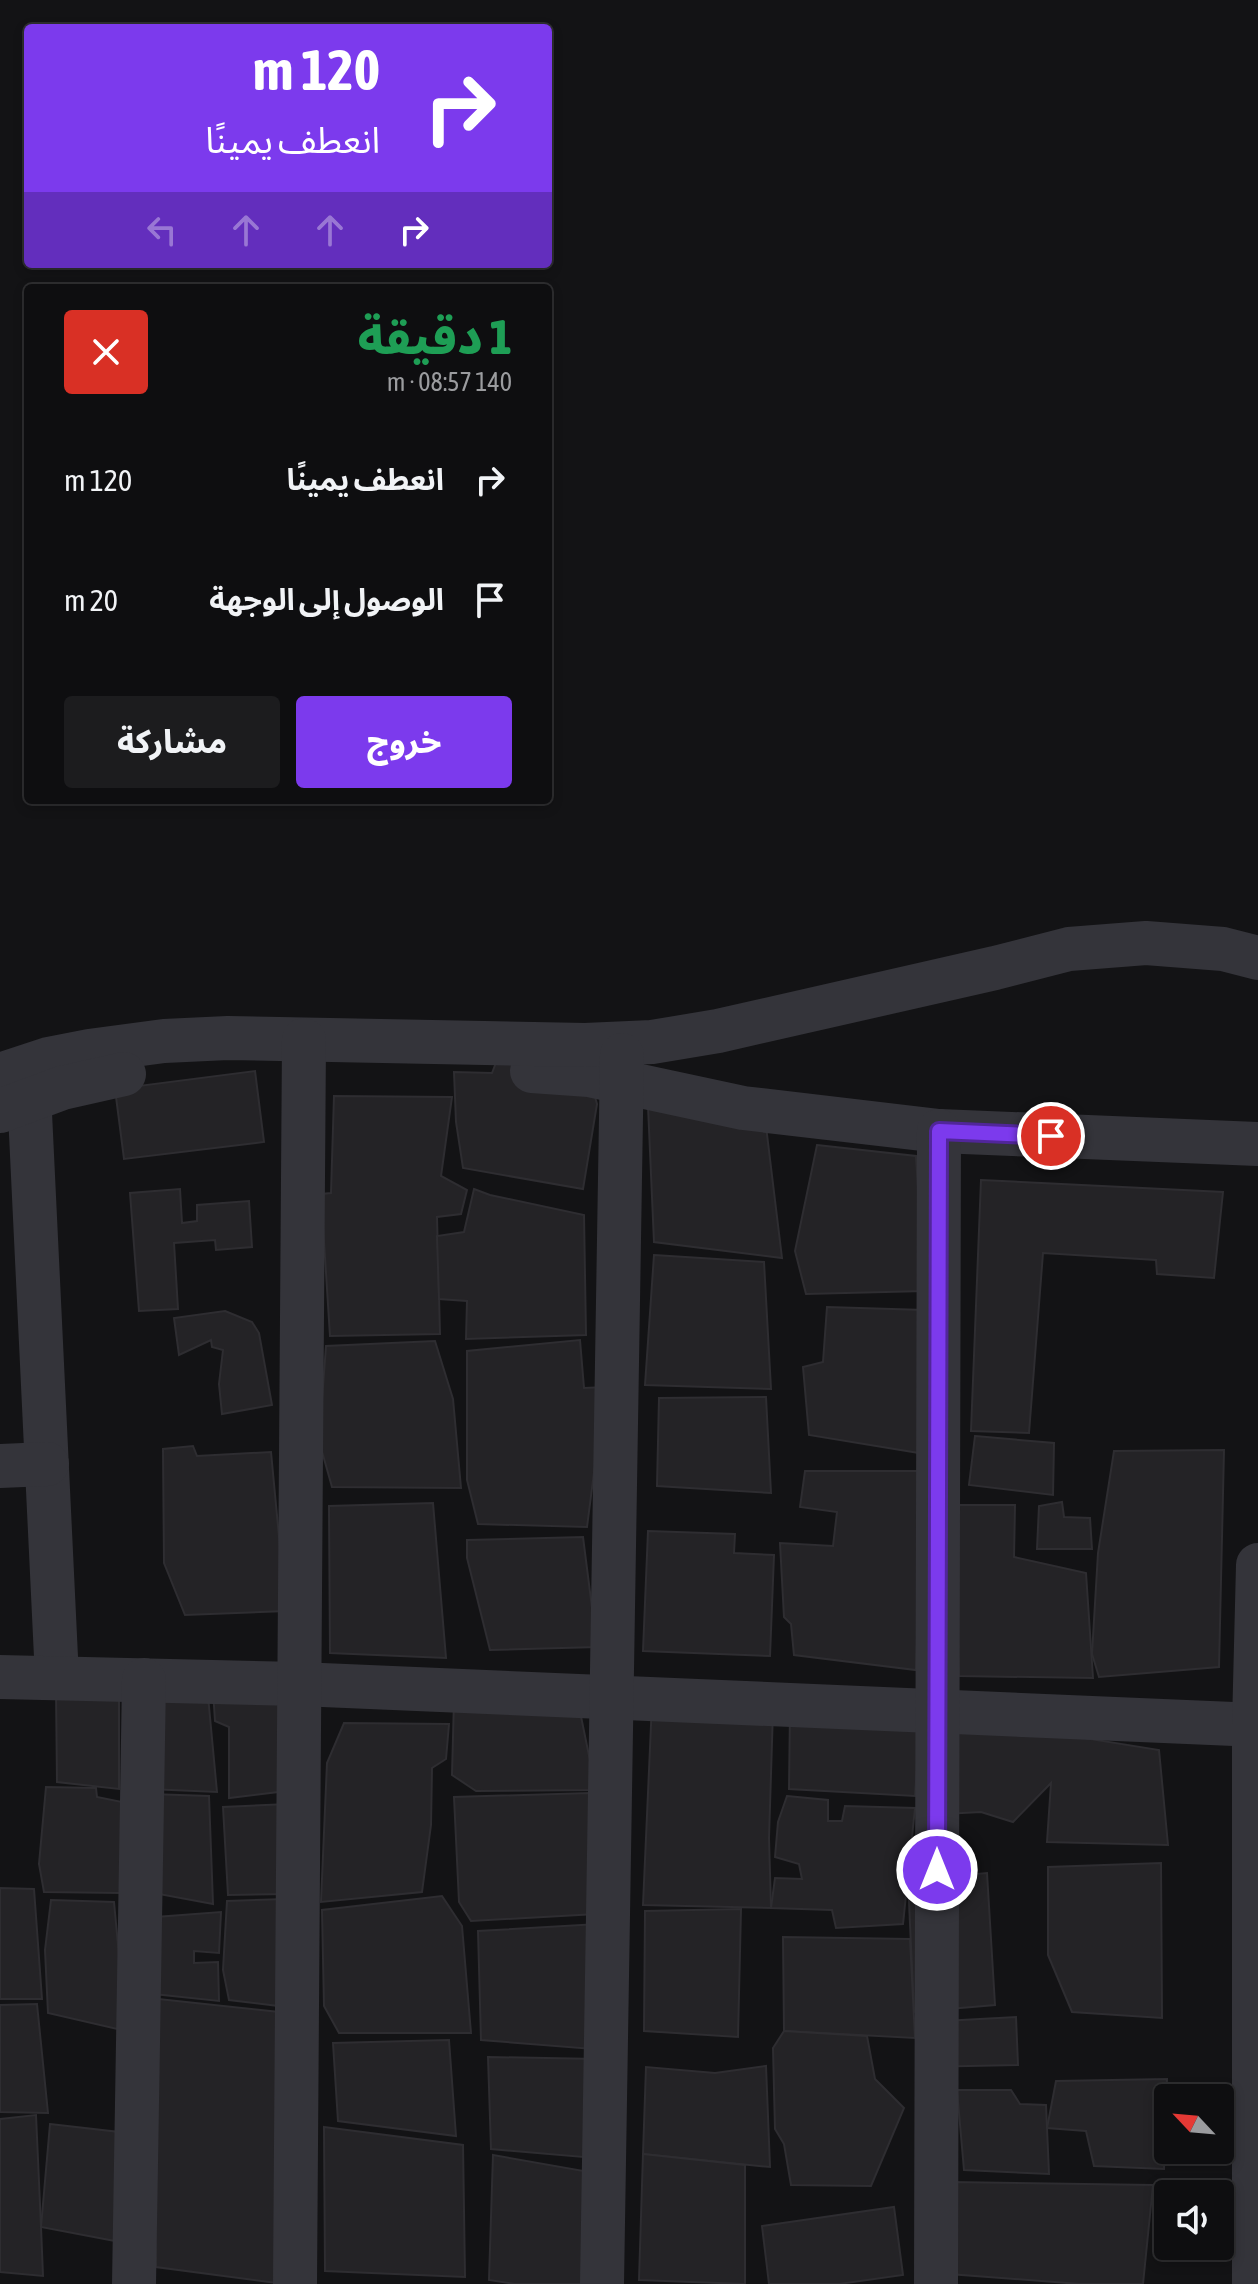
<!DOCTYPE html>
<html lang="ar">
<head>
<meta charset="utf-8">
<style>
  body { margin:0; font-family:"Asap Condensed","Noto Sans Arabic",sans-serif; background:#1c1c1e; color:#f1f3f6; direction:rtl; height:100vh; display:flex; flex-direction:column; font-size:30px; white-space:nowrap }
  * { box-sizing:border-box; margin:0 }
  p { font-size:26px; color:#9b9c9f }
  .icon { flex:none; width:44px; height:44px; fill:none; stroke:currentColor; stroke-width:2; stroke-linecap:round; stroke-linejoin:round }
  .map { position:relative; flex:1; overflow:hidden; direction:ltr }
  .side { position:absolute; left:24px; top:284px; width:528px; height:520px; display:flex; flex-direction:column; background:#0e0e10; border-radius:8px; box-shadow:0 4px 12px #0003,0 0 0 2px #2e2e30; direction:rtl }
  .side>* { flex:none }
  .top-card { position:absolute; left:24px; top:24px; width:528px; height:244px; border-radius:8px; box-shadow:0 4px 12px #0003,0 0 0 2px #2e2e30; direction:rtl; background:#7c3aed; color:#fff; overflow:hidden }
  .needle { width:52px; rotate:296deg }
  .tools { position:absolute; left:1154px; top:2084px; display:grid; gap:16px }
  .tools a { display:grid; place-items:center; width:80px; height:80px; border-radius:8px; background:#0e0e10; box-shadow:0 4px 12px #0003,0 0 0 2px #2e2e30; font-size:40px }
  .pin { position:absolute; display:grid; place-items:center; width:68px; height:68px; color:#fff; margin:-34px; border:4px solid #fff; border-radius:50%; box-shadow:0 2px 8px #0007 }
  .me { position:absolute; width:88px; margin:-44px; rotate:0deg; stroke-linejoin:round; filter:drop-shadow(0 0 6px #0008) }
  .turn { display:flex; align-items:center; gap:28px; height:168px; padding:0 40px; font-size:36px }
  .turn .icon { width:104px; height:104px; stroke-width:2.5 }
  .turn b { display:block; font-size:56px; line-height:68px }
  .lanes { display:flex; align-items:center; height:76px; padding:0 40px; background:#0003; justify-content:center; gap:40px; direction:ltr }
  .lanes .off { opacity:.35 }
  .round { display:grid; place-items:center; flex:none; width:84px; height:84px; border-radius:8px; background:#1c1c1e }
  .overview { display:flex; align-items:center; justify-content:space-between; height:136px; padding:0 40px }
  h1 { font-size:48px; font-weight:800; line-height:60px; color:#1e9e55 }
  .cta { display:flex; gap:16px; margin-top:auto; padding:16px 40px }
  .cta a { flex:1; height:92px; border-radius:8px; background:#7c3aed; color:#fff; font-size:32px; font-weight:800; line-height:92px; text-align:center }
  .cta a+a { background:#1c1c1e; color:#f1f3f6 }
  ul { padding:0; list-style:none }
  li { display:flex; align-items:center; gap:24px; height:120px; padding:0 40px }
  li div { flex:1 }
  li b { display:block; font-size:30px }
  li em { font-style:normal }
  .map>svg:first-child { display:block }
  .building { fill:#242326; stroke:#2e2d31; stroke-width:2 }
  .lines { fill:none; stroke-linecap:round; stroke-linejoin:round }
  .minor { stroke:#34343a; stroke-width:44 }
  .route-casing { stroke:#51269a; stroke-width:20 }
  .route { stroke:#7c3aed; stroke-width:14 }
</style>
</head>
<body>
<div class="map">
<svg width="1258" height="2284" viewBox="0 0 1258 2284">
  <rect width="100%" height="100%" fill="#131315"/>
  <!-- building -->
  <g class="building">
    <polygon points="497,1060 586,1064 597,1104 583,1189 463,1168 456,1122 454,1072 492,1073"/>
    <polygon points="255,1071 264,1142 124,1159 115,1089"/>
    <polygon points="334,1096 452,1097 441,1176 467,1190 461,1214 437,1217 440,1334 330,1336 321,1194 331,1193"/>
    <polygon points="648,1106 765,1118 782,1258 654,1242"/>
    <polygon points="817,1145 916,1156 924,1291 806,1294 795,1251"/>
    <polygon points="981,1180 1223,1192 1214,1278 1157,1274 1156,1260 1043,1253 1029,1433 971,1431"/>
    <polygon points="180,1189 182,1223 197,1221 197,1205 249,1201 252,1247 216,1250 215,1240 174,1243 178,1309 139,1311 130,1193"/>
    <polygon points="474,1189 490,1195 584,1215 586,1335 466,1339 467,1301 439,1299 437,1236 464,1232"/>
    <polygon points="654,1255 764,1262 771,1389 645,1385"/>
    <polygon points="827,1307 924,1310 925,1454 809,1435 803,1367 823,1362"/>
    <polygon points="225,1311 252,1322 259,1333 272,1405 222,1414 219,1384 223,1350 212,1347 211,1340 179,1355 174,1318"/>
    <polygon points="580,1340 584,1388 605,1387 587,1527 478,1524 467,1480 467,1351"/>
    <polygon points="435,1341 453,1399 461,1488 332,1487 319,1441 326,1346"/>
    <polygon points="766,1397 771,1493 657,1486 659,1398"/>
    <polygon points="975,1436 1054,1443 1053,1495 969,1485"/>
    <polygon points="193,1446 197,1456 271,1452 286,1611 185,1615 164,1563 163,1449"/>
    <polygon points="1224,1450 1219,1667 1099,1677 1092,1654 1098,1553 1114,1451"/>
    <polygon points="805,1471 922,1471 916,1670 794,1655 791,1624 784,1617 780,1543 833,1546 837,1512 800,1507"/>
    <polygon points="1062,1502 1064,1517 1090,1518 1092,1549 1037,1549 1039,1506"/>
    <polygon points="433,1503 446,1658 330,1653 329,1506"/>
    <polygon points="952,1505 1015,1505 1014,1557 1086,1573 1093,1678 959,1676"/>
    <polygon points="648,1531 735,1534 734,1553 774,1555 770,1656 643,1651"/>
    <polygon points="583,1537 597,1647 490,1650 467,1558 467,1540"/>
    <polygon points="574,1682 596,1790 476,1791 452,1775 454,1700"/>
    <polygon points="151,1689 208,1696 217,1792 149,1789"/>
    <polygon points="56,1690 119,1691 119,1789 57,1782"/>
    <polygon points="213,1690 284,1690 286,1791 229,1798 229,1727 215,1721"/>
    <polygon points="652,1703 773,1710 769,1838 771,1908 643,1905"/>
    <polygon points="790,1711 920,1719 915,1796 789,1789"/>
    <polygon points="941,1715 1159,1750 1168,1845 1047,1842 1051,1783 1013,1822 981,1812 944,1814"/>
    <polygon points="344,1723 449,1724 446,1759 432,1768 431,1825 422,1892 321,1902 327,1763"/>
    <polygon points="46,1787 96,1788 97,1797 122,1802 121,1893 44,1892 39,1864"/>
    <polygon points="590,1793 596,1914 471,1921 459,1902 454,1797"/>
    <polygon points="150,1794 209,1796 213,1904 148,1892"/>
    <polygon points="787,1796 828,1800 828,1821 842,1821 845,1806 915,1808 903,1924 836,1928 832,1910 771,1908 775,1878 802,1879 799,1864 775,1857 778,1822"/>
    <polygon points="288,1804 288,1894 228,1895 223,1807"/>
    <polygon points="1161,1863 1162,2018 1072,2012 1048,1955 1048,1867"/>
    <polygon points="987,1873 995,2005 914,2012 908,1880"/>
    <polygon points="0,1888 34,1889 42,1999 0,1999"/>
    <polygon points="442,1896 462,1926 471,2033 339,2033 324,2006 322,1910"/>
    <polygon points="285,1899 287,2007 229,2000 223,1970 227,1901"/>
    <polygon points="51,1900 114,1902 126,2031 48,2013 45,1950"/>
    <polygon points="741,1909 738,2037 644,2031 645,1911"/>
    <polygon points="221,1912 219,1953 194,1951 194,1963 218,1962 219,2001 154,1994 156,1917"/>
    <polygon points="598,1924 593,2049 481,2040 478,1931"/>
    <polygon points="783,1937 910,1939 915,2038 784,2031"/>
    <polygon points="149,1998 288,2013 284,2284 156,2267"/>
    <polygon points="37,2004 48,2113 0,2112 0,2005"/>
    <polygon points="1016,2017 1018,2065 920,2067 925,2022"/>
    <polygon points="784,2031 867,2036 875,2079 904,2108 871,2186 791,2185 784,2144 775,2129 773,2048"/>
    <polygon points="449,2040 456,2136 338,2121 333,2043"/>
    <polygon points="488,2057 597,2059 595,2158 491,2149"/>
    <polygon points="766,2066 770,2167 643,2154 646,2067 715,2073"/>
    <polygon points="1167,2079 1164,2169 1094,2166 1086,2131 1047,2128 1056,2081"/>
    <polygon points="957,2090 1011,2090 1020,2104 1046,2105 1049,2174 964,2170"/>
    <polygon points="36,2115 41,2227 43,2276 0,2272 0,2119"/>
    <polygon points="50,2124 119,2132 115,2241 41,2227"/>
    <polygon points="324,2127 463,2145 465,2277 325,2271"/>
    <polygon points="643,2154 745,2165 745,2284 639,2280"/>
    <polygon points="493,2155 595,2173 588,2284 515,2284 489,2280"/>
    <polygon points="950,2182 1153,2185 1143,2284 1080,2284 949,2274"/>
    <polygon points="894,2207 903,2275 839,2284 769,2284 762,2226"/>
  </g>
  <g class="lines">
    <!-- minor -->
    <g class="minor">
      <polyline points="28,1071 57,1678"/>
      <polyline points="532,1071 589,1075 743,1108 939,1131 1258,1144"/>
      <polyline points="0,1075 48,1059 89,1051 164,1041 228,1038 585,1045 652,1042 718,1031 995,968 1069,949 1146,943 1223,949 1258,958"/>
      <polyline points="0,1111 62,1088 124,1074"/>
      <polyline points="0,1466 47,1464"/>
      <polyline points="0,1677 299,1684 1258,1725"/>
      <polyline points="134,2284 144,1680"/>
      <polyline points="295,2284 304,1040"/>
      <polyline points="602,2284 622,1055"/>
      <polyline points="936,2284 939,1131"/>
      <polyline points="1254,2284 1254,1725 1258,1565"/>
    </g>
  </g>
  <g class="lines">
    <defs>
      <polyline id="route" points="937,1870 939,1131 1051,1136"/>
    </defs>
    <!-- route casing -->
    <use href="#route" class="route-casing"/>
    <!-- route -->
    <use href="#route" class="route"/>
  </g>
</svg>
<div class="tools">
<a><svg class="needle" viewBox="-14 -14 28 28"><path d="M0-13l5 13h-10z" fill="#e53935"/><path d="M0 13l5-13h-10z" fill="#9b9c9f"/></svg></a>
<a><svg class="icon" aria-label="sound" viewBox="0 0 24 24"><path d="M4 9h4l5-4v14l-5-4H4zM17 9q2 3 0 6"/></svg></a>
</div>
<div class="pin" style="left:1051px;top:1136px;background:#d93025"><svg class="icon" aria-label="arrive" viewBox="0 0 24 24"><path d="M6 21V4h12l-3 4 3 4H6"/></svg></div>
<svg class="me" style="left:937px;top:1870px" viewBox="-20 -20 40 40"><circle r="17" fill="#7c3aed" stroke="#fff" stroke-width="3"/><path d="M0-11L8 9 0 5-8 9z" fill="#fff"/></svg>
<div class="top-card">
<div class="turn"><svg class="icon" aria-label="right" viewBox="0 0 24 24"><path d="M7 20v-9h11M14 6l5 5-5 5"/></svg><div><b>120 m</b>انعطف يمينًا</div></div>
<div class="lanes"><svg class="icon off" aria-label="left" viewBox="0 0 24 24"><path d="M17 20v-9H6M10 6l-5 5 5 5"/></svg><svg class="icon off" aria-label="ahead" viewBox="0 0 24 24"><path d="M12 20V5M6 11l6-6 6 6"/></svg><svg class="icon off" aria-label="ahead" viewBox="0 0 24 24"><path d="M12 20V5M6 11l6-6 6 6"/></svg><svg class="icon" aria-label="right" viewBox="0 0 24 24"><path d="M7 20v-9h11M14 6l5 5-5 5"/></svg></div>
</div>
<section class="side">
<div class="overview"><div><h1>1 دقيقة</h1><p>140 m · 08:57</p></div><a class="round" style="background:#d93025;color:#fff"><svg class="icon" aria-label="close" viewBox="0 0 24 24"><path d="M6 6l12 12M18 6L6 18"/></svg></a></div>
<ul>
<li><svg class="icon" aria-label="right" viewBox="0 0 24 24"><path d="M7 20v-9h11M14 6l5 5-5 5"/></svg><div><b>انعطف يمينًا</b></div><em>120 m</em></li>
<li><svg class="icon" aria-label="arrive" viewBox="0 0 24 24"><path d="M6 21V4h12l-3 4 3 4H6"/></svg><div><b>الوصول إلى الوجهة</b></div><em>20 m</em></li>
</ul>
<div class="cta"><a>خروج</a><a>مشاركة</a></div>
</section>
</div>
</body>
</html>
